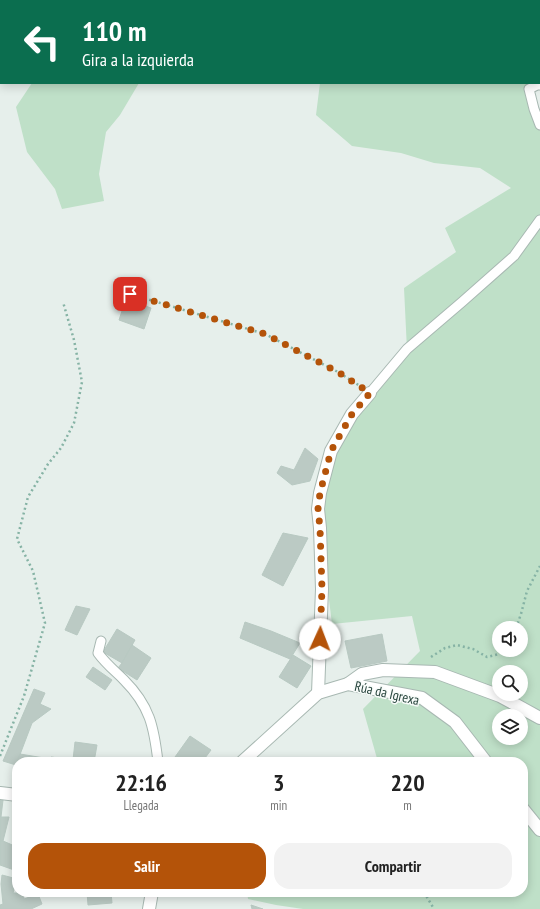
<!DOCTYPE html>
<html lang="es">
<head>
<meta charset="utf-8">
<style>
  body { margin:0; font-family:"PT Sans Narrow",sans-serif; background:#f2f2f2; color:#222; height:100vh; display:flex; flex-direction:column; font-size:15px; white-space:nowrap }
  * { box-sizing:border-box; margin:0 }
  p { font-size:13px; color:#767676 }
  .icon { flex:none; width:22px; height:22px; fill:none; stroke:currentColor; stroke-width:2; stroke-linecap:round; stroke-linejoin:round }
  .map { position:relative; flex:1; overflow:hidden }
  .sheet { position:absolute; left:12px; top:757px; width:516px; height:140px; display:flex; flex-direction:column; background:#fff; border-radius:16px; box-shadow:0 2px 10px #0003 }
  .sheet>* { flex:none }
  .banner { position:absolute; left:0px; top:0px; width:540px; height:84px; box-shadow:0 2px 10px #0003; background:#0b6e4f; color:#fff; overflow:hidden }
  .buttons { position:absolute; left:492px; top:621px; display:grid; gap:8px }
  .buttons a { display:grid; place-items:center; width:36px; height:36px; border-radius:50%; background:#fff; box-shadow:0 2px 10px #0003; font-size:20px }
  .pin { position:absolute; display:grid; place-items:center; width:34px; height:34px; color:#fff; margin:-17px; border-radius:8px; box-shadow:0 2px 6px #0006 }
  .me { position:absolute; width:44px; margin:-22px; rotate:2deg; stroke-linejoin:round; filter:drop-shadow(0 0 3px #0008) }
  .turn { display:flex; align-items:center; gap:14px; height:84px; padding:0 16px; font-size:18px }
  .turn .icon { width:52px; height:52px; stroke-width:2.5 }
  .turn b { display:block; font-size:28px; line-height:34px }
  .eta { display:flex; justify-content:space-evenly; align-items:center; height:68px; text-align:center }
  .eta b { font-size:24px; font-weight:600; line-height:28px }
  .cta { display:flex; gap:8px; margin-top:auto; padding:8px 16px }
  .cta a { flex:1; height:46px; border-radius:16px; background:#b45309; color:#fff; font-size:16px; font-weight:600; line-height:46px; text-align:center }
  .cta a+a { background:#f2f2f2; color:#222 }
  .map>svg:first-child { display:block }
  .green { fill:#bfe0c8; fill-rule:evenodd }
  .building { fill:#bbcac4; stroke:#b8c9c2 }
  .lines { fill:none; stroke-linecap:round; stroke-linejoin:round }
  .service-casing { stroke:#a8b8b2; stroke-width:11 }
  .minor-casing { stroke:#a8b8b2; stroke-width:14 }
  .path { stroke:#86b3a5; stroke-width:2.5; stroke-dasharray:2 3; stroke-linecap:butt }
  .service { stroke:#fff; stroke-width:9 }
  .minor { stroke:#fff; stroke-width:12 }
  .route { stroke:#b45309; stroke-width:7; stroke-dasharray:0 12.6 }
  .labels { text-anchor:middle; stroke-width:3; stroke-linejoin:round; paint-order:stroke }
  .street-label { font-size:14px; fill:#24423a; stroke:#f7fbf9 }
</style>
</head>
<body>
<div class="map">
<svg width="540" height="909" viewBox="0 0 540 909">
  <rect width="100%" height="100%" fill="#e6efeb"/>
  <!-- green -->
  <g class="green">
    <polygon points="0,0 540,0 540,32 539,35 539,1 1,1 1,77 0,76"/>
    <polygon points="32,83 139,83 120,115 106,132 99,174 104,201 62,209 55,189 27,152 16,107"/>
    <path d="M320,83H530L529,89L540,125V909H303L276,905L248,899L247,892H523V762H378L363,709L420,651L412,616L332,624L319,519L331,451L407,350L404,288L456,252L445,228L511,188L480,168L434,163L401,153L352,146L316,115ZM499,628H521V650H499ZM499,672H521V694H499ZM499,716H521V738H499Z"/>
  </g>
  <!-- building -->
  <g class="building">
    <polygon points="539,41 540,42 540,74 539,74"/>
    <polygon points="126,299 151,308 144,329 119,320"/>
    <polygon points="305,448 318,459 310,481 292,485 277,473 281,466 294,470"/>
    <polygon points="283,533 308,538 283,586 262,575"/>
    <polygon points="76,606 90,609 77,635 65,630"/>
    <polygon points="245,622 271,631 300,643 290,659 240,638"/>
    <polygon points="117,629 135,640 122,663 103,652"/>
    <polygon points="382,634 387,661 351,668 345,641"/>
    <polygon points="132,645 151,658 137,680 118,668 122,663"/>
    <polygon points="293,655 311,666 297,688 279,677"/>
    <polygon points="93,667 112,680 105,690 86,677"/>
    <polygon points="34,689 45,693 40,704 51,709 32,723 16,765 3,761"/>
    <polygon points="190,736 211,750 202,762 182,762 175,757"/>
    <polygon points="75,742 97,745 94,762 50,762 51,757 73,760"/>
    <polygon points="20,754 44,758 43,762 17,762 17,784 13,783 16,765"/>
    <polygon points="105,760 105,762 94,762 94,761"/>
    <polygon points="0,799 3,800 1,817 9,817 3,841 0,841"/>
    <polygon points="0,841 3,841 17,847 17,871 0,865"/>
    <polygon points="2,875 17,879 13,893 23,893 24,899 38,894 42,904 31,909 0,909 0,905 3,904 1,884"/>
    <polygon points="87,892 111,892 112,903 88,905"/>
    <polygon points="251,905 263,909 252,909"/>
  </g>
  <g class="lines">
    <defs>
      <g id="service">
        <polyline points="540,85 539,84 529,89 534,109 540,125"/>
        <polyline points="370,393 407,349 462,302 514,256 540,220"/>
        <path d="M101,641L98,653C106,664 115,671 124,680C150,706 154,727 158,762"/>
      </g>
      <g id="minor">
        <polyline points="348,684 362,674 383,670 435,672 500,696 540,718"/>
        <polyline points="318,693 322,589 320,528 318,509 320,493 331,451 352,414 370,393"/>
        <polyline points="242,762 318,693 348,684 422,698 455,722 486,762"/>
        <polyline points="0,793 17,795"/>
        <polyline points="523,809 540,830"/>
        <polyline points="149,909 152,892"/>
      </g>
    </defs>
    <!-- service casing -->
    <use href="#service" class="service-casing"/>
    <!-- minor casing -->
    <use href="#minor" class="minor-casing"/>
    <!-- path -->
    <g class="path">
      <polyline points="130,294 265,334 338,372 360,386"/>
      <polyline points="516,628 521,614 527,591 540,566"/>
      <polyline points="431,657 445,648 457,645 473,649 487,657 499,654 502,650"/>
      <polyline points="0,756 24,696 45,623 33,571 17,539 28,497 48,464 61,448 74,423 82,382 74,340 63,302"/>
      <polyline points="424,892 434,909"/>
    </g>
    <!-- service -->
    <use href="#service" class="service"/>
    <!-- minor -->
    <use href="#minor" class="minor"/>
  </g>
  <g class="lines">
    <!-- route -->
    <polyline class="route" points="130,294 265,334 338,372 370,393 352,414 331,451 320,493 318,509 320,528 322,589 320,639"/>
  </g>
  <g class="labels">
    <!-- street labels -->
    <g class="street-label">
      <text transform="translate(387 693) rotate(13)" y="5">Rúa da Igrexa</text>
    </g>
  </g>
</svg>
<div class="buttons">
<a><svg class="icon" aria-label="sound" viewBox="0 0 24 24"><path d="M4 9h4l5-4v14l-5-4H4zM17 9q2 3 0 6"/></svg></a>
<a><svg class="icon" aria-label="search" viewBox="0 0 24 24"><circle cx="10" cy="10" r="6"/><path d="M15 15l6 6"/></svg></a>
<a><svg class="icon" aria-label="layers" viewBox="0 0 24 24"><path d="M12 4l9 5-9 5-9-5zM3 14l9 5 9-5"/></svg></a>
</div>
<div class="pin" style="left:130px;top:294px;background:#d93025"><svg class="icon" aria-label="arrive" viewBox="0 0 24 24"><path d="M6 21V4h12l-3 4 3 4H6"/></svg></div>
<svg class="me" style="left:320px;top:639px" viewBox="-20 -20 40 40"><circle r="19" fill="#fff"/><path d="M0-13L10 11 0 6-10 11z" fill="#b45309"/></svg>
<div class="banner">
<div class="turn"><svg class="icon" aria-label="left" viewBox="0 0 24 24"><path d="M17 20v-9H6M10 6l-5 5 5 5"/></svg><div><b>110 m</b>Gira a la izquierda</div></div>
</div>
<section class="sheet">
<div class="eta">
<div><b>22:16</b><p>Llegada</p></div>
<div><b>3</b><p>min</p></div>
<div><b>220</b><p>m</p></div>
</div>
<div class="cta"><a>Salir</a><a>Compartir</a></div>
</section>
</div>
</body>
</html>
